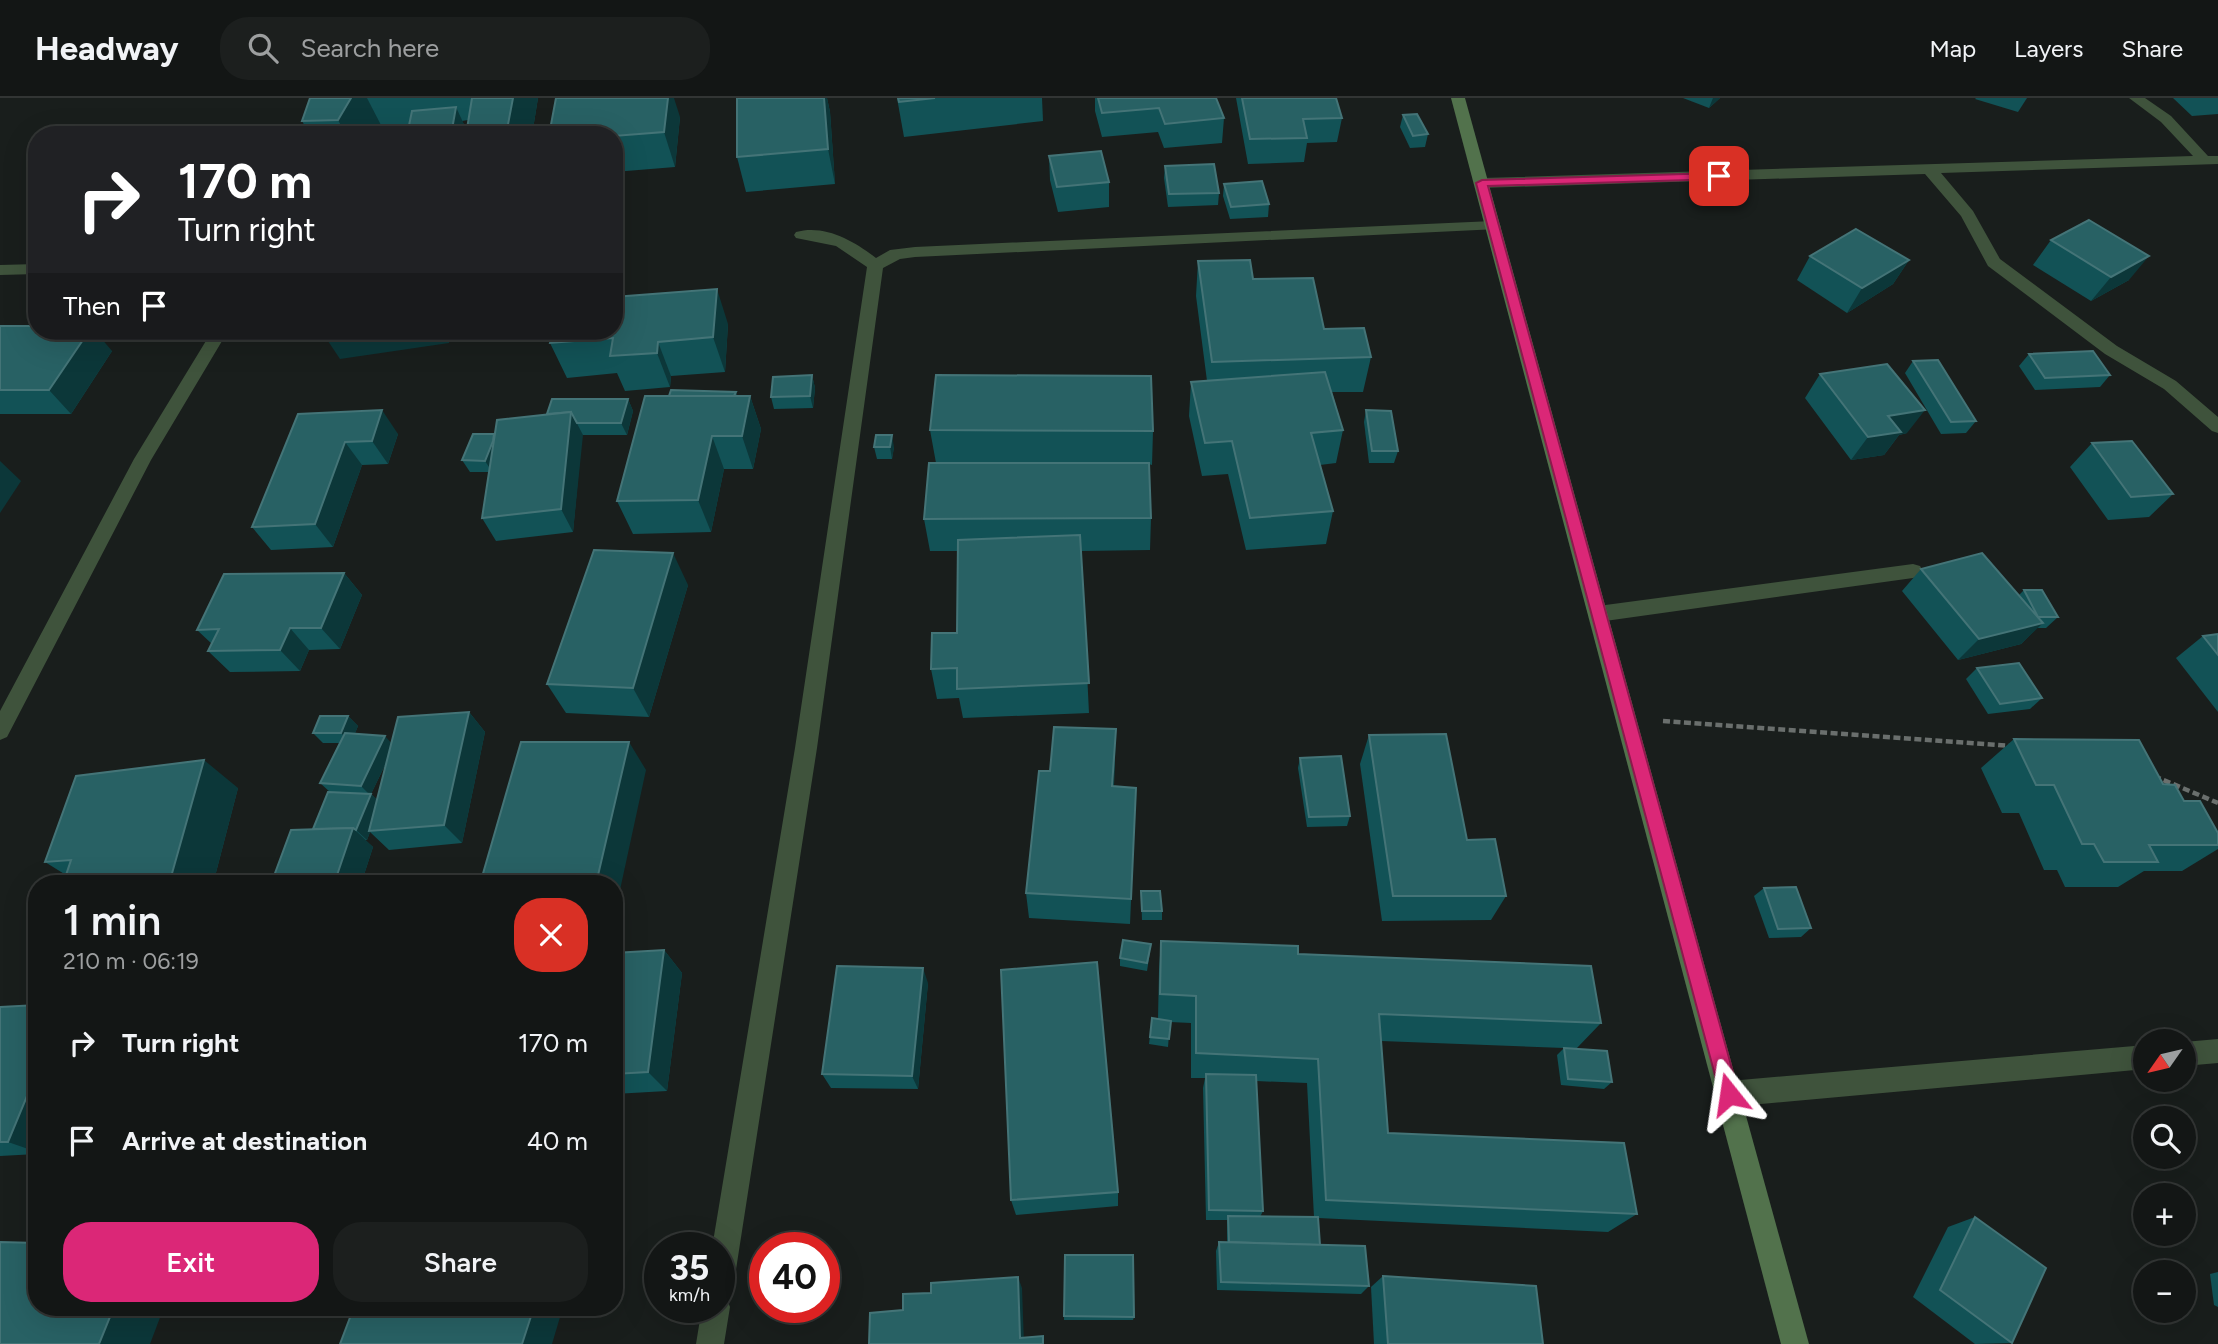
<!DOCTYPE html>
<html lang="en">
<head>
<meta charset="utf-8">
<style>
  body { margin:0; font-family:Figtree,sans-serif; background:#1c1f1e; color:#f1f3f6; height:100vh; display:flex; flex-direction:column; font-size:26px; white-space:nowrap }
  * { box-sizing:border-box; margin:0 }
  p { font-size:23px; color:#9d9fa0 }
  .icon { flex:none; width:38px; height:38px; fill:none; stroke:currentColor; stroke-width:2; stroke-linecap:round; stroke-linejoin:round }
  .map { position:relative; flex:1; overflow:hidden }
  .sheet { position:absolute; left:28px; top:777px; width:595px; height:441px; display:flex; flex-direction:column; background:#131615; border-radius:28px; box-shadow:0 7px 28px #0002,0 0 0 2px #323534 }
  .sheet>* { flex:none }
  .guide { position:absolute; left:28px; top:28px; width:595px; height:214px; border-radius:28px; box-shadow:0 7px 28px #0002,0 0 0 2px #323534; background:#202124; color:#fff; overflow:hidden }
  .needle { width:46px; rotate:236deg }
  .buttons { position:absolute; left:2133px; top:931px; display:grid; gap:14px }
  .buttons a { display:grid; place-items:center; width:63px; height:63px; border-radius:50%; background:#131615; box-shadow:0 7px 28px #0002,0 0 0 2px #323534; font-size:35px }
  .speed { position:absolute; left:644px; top:1134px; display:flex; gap:14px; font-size:35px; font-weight:700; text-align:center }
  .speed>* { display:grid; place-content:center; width:91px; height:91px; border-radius:50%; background:#131615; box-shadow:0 7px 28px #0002,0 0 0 2px #323534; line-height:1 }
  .speed small { font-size:18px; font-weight:400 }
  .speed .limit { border:10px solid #d22; background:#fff; color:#111 }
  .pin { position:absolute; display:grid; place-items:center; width:60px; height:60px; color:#fff; margin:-30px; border-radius:14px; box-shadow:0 4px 10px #0006 }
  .me { position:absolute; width:77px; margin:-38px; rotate:345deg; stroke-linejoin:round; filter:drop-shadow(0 0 5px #0008) }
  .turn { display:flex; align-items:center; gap:24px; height:147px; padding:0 35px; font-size:32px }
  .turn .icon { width:91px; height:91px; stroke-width:2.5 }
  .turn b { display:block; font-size:49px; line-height:60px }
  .then { display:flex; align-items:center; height:66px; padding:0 35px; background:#0003; gap:14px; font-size:26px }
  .round { display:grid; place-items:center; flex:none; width:74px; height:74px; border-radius:28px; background:#1c1f1e }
  .head { display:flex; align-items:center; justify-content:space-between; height:119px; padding:0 35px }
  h1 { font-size:42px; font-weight:600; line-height:52px }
  .button { display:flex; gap:14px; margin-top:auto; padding:14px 35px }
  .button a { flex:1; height:80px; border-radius:28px; background:#db2777; color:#fff; font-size:28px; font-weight:600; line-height:80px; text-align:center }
  .button a+a { background:#1c1f1e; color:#f1f3f6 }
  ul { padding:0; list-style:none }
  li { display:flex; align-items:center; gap:21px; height:98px; padding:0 35px }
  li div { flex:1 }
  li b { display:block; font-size:26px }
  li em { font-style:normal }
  header { display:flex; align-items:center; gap:42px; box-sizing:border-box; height:98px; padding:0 35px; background:#131615; border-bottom:2px solid #323534 }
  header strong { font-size:33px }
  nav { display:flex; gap:38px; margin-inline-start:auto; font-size:24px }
  .search { width:490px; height:63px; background:#1c1f1e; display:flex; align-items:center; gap:18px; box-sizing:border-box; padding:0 24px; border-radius:28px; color:#9d9fa0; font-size:26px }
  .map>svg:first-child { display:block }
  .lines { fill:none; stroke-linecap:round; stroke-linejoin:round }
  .path { stroke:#6a6f6d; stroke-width:4.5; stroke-dasharray:7 3.5; stroke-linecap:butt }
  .street { fill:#3f533c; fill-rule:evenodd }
  .secondary { fill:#52724c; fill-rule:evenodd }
  .wall { fill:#125256; fill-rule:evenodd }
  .shaded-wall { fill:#0c3739 }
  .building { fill:#286164; stroke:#447477; stroke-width:2 }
  .route { fill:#db2777; stroke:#8e194d; stroke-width:2 }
</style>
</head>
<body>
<header>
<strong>Headway</strong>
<div class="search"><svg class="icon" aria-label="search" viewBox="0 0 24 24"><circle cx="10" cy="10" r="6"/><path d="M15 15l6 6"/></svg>Search here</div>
<nav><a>Map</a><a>Layers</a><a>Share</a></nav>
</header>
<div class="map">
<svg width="2218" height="1246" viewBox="0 0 2218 1246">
  <rect width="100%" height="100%" fill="#191e1c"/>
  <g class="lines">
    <!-- path -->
    <g class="path">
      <polyline points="1663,623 2011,648"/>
      <polyline points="2154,678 2218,705"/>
    </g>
    <!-- street -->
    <g class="street">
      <polygon points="2129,0 2145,0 2171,18 2208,58 2218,58 2218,66 1941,75 1973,113 2000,161 2117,248 2176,283 2218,319 2218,335 2212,333 2164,291 2105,256 1988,168 1961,118 1925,76 1482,90 1474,85 1482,80 2193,58 2161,24"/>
      <path d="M1493,123L1501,128L1498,131L915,159L900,161L883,170L817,650L733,1191L727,1201L730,1209L724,1246H696L702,1209H719V1150H712L795,650L867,169L836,148L796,140L794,137L796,134C825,126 854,143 876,160L890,152L915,149Z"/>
      <polygon points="37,166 37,176 0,177 0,167"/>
      <polygon points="212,233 228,233 151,362 7,639 0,642 0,613 134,361"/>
      <polygon points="1913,466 1920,468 1923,473 1920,478 1913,480 1598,524 1591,522 1588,516 1591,510 1598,508"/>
      <polygon points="2218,941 2218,965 2184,968 2184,944"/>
      <polygon points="2146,947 2146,971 1729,1009 1720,1005 1716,996 1720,987 1729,983"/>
    </g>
    <!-- secondary -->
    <polygon class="secondary" points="1451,0 1465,0 1809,1246 1781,1246"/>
  </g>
  <!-- wall -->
  <g class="wall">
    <path d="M310,0H538L532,37H407L409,27L382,29L378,37H310L302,23ZM468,22L467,32L462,23Z"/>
    <polygon points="737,0 827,0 830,14 835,86 746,94 737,59"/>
    <polygon points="897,0 1042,0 1043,23 904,39"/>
    <polygon points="1095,0 1216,0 1224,20 1222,45 1164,50 1158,34 1102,39 1095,13"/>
    <polygon points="1236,0 1336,0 1342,20 1337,44 1307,45 1304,64 1248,66"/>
    <polygon points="1683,0 1720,0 1709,10"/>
    <polygon points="1976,0 2027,0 2018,14 1975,1"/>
    <polygon points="2173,0 2218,0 2218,16 2192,18"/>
    <polygon points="1403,17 1428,36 1425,49 1410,50 1400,29"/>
    <polygon points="680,19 675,69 614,74 614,37"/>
    <polygon points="1049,58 1109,84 1109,109 1058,114 1050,82"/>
    <polygon points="1165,68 1219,95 1218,107 1168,109 1164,80"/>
    <polygon points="1224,86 1269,106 1268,119 1230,121 1223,98"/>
    <polygon points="2051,142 2129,182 2091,203 2033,167"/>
    <polygon points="1810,158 1909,162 1893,186 1847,215 1797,182"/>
    <polygon points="1198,163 1253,181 1324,231 1371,259 1363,294 1332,294 1343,332 1336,365 1320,367 1333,413 1326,446 1246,452 1228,376 1202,378 1189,318 1191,284 1207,283 1196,198"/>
    <polygon points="728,226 725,274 671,278 670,289 625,293 617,275 567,280 550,245"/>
    <polygon points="0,228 112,253 71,316 0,316"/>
    <polygon points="106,233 158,233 109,236"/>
    <polygon points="2029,256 2110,277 2100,289 2035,292 2019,268"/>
    <polygon points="1913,263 1976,323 1966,335 1941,336 1905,275"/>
    <polygon points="1820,276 1907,335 1899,337 1884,357 1851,362 1805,300"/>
    <polygon points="812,277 815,290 813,310 774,311 771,299"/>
    <polygon points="736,294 737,298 750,298 761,331 753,371 724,371 711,434 633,436 617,403"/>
    <polygon points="628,301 633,313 627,337 582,337 573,434 496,443 482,420 489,374 470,374 462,362 494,336 547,316"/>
    <polygon points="1366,312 1398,353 1394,365 1369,365 1364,324"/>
    <polygon points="298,316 398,336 388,366 362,367 333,449 271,452 252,429"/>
    <polygon points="930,332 1153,333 1152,367 1149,366 1151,420 1150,452 1081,453 1089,615 963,620 959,600 937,601 931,571 957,535 958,453 930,453 924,421 936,365"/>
    <polygon points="2092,345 2173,396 2149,419 2108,422 2070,369"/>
    <polygon points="874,349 894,349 892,361 877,361"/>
    <polygon points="1921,471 2019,497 2024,492 2058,519 2046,530 2037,530 2021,546 1958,562 1902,493"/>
    <polygon points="344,475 362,497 340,551 309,552 300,573 230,574 208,553 212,546 197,532"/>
    <polygon points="688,487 649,619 566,615 547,586"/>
    <polygon points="2218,536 2218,614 2176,560 2203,538"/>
    <polygon points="1977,570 2042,600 2030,611 1988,616 1966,581"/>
    <path d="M469,614L485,634L462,745L389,752L370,734L367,742H365L373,749L361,786H271L314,732L330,694L320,685L339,645H323L313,635L348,618L358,628L355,635L392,645ZM387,663L377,702L371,696Z"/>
    <polygon points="1369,637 1467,742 1506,798 1491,822 1382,823 1360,666"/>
    <polygon points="2014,641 2163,686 2184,703 2218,735 2218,751 2182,773 2144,773 2118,789 2065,789 2057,772 2044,772 2019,715 2002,715 1981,670"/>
    <polygon points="1115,660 1114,688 1136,690 1130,826 1029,820 1026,795 1050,673"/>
    <polygon points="1300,660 1350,718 1347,728 1307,729 1298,670"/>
    <polygon points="238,690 213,786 63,786 66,777 45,764"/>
    <polygon points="1764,790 1811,830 1801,839 1769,840 1754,798"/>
    <polygon points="1141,793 1162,813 1162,822 1142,822"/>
    <path d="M1161,843L1298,856L1601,925L1576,951L1612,984L1604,991L1561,987L1557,957L1564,950L1381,943L1388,1035L1637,1116L1608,1134L1318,1120L1320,1147L1369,1188L1361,1196L1217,1192L1216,1153L1219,1144H1227V1122H1206L1203,990L1205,980H1191V925L1170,924L1168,949L1149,946L1152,920L1158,921L1159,872ZM1256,983L1307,985L1314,1119H1260L1263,1113Z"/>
    <polygon points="664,852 682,875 667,993 614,996 614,855"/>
    <polygon points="1150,854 1147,873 1120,868 1120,860"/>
    <polygon points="928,885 918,991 831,990 822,976"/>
    <polygon points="37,907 37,1056 0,1058 0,909"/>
    <polygon points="1118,1094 1118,1108 1016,1117 1011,1102"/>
    <polygon points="1975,1119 2012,1245 1975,1246 1913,1199 1948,1129"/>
    <polygon points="2218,1174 2218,1209 2214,1207 2210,1176"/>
    <polygon points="1383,1178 1543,1246 1374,1246 1371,1189"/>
    <polygon points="1064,1218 1134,1219 1133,1222 1064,1222"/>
  </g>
  <!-- shaded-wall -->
  <g class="shaded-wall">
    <polygon points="351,0 367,0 382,29 378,37 346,37 338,22"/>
    <polygon points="513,0 538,0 532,37 506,37"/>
    <polygon points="668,0 674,0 680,19 675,69 664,34"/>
    <polygon points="824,0 827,0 830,14 835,86 828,51"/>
    <polygon points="1713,0 1720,0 1709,10"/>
    <polygon points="456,9 467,33 467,37 451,37"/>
    <polygon points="2149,158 2129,182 2091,203 2111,179"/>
    <polygon points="1909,162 1893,186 1847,215 1862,190"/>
    <polygon points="717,191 728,226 725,274 713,239"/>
    <polygon points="89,233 95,233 112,253 71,316 49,292"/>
    <polygon points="354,233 450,233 449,245 340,261 324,237"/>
    <polygon points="658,244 671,278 670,289 657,255"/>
    <polygon points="812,277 815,290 813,310 810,298"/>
    <polygon points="750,298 761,331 753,371 742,338"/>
    <polygon points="628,301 633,313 627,337 621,325"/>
    <polygon points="382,312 398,336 388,366 372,343"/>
    <polygon points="1925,312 1907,335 1899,337 1884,357 1851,362 1868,339 1888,318"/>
    <polygon points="571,314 583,337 573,434 561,411"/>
    <polygon points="496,336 493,375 485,363"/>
    <polygon points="892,337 894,349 892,361 890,349"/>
    <polygon points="712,338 724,371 711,434 698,402"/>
    <polygon points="345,344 362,367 333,449 315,426"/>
    <polygon points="0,363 21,383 0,415"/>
    <polygon points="673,455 688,487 649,619 633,590"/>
    <polygon points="344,475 362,497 340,551 321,530"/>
    <polygon points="2043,525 2021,546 1958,562 1979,541"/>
    <polygon points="290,530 309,552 300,573 280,552"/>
    <polygon points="469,614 485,634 462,745 444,727"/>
    <polygon points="348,618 358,628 351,645 341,635"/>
    <polygon points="1116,631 1115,660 1112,715 1112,688"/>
    <polygon points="385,638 394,648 371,696 381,705 367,742 356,732 370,697 361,688"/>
    <polygon points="629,644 646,672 615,815 614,814 614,786 596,786"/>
    <polygon points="204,662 238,690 213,786 169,786"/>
    <polygon points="353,730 373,749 361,786 334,786"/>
    <polygon points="664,852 682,875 667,993 648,974"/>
    <polygon points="923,870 928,885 918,991 912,978"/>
    <polygon points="37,974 37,1054 8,1044"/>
    <polygon points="1018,1179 1022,1190 1024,1246 1020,1240"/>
    <polygon points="114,1209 164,1209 150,1246 99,1246"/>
    <polygon points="534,1209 563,1209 552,1246 522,1246"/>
  </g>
  <!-- building -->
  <g class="building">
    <polygon points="310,0 351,0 338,22 302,23"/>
    <polygon points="472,0 513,0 506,37 466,37"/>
    <polygon points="556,0 668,0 664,34 614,38 614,37 549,37"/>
    <polygon points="737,0 824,0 828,51 737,59"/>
    <polygon points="898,0 935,0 899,4"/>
    <polygon points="1098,0 1216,0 1224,20 1165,26 1159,10 1102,15"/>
    <polygon points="1242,0 1336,0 1342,20 1303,21 1307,40 1250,41"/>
    <polygon points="456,9 451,37 407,37 412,13"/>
    <polygon points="1417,16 1428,36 1413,38 1403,17"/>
    <polygon points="1101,53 1109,84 1057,89 1049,58"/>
    <polygon points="1214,66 1219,95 1169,96 1165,68"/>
    <polygon points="1262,83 1269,106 1231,109 1224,86"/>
    <polygon points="2089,122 2149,158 2111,179 2051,142"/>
    <polygon points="1856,131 1909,162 1862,190 1810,158"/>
    <polygon points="1250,162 1253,181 1313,180 1324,231 1364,230 1371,259 1212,264 1198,163"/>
    <polygon points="717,191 713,239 658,244 657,255 610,258 613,240 550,245 553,233 614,233 614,199"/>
    <polygon points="0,228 37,228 37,233 89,233 49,292 0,292"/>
    <polygon points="327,233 354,233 324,237"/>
    <polygon points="2093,253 2110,277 2045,280 2029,256"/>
    <polygon points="1938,262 1976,323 1951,324 1913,263"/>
    <polygon points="1887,266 1925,312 1888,318 1901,334 1868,339 1820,276"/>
    <polygon points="1325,274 1343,332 1311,335 1333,413 1250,420 1232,343 1205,345 1191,284"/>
    <polygon points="812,277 810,298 771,299 773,279"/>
    <polygon points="936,277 1151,278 1153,333 930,332"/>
    <polygon points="671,292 736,294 734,298 669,298"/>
    <polygon points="645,298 750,298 742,338 712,338 698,402 617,403"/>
    <polygon points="552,301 628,301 621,325 577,325 571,314 547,316"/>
    <polygon points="382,312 372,343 345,344 315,426 252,429 298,316"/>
    <polygon points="1366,312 1391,313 1398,353 1372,353"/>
    <polygon points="571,314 561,411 482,420 497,322"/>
    <polygon points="473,336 494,336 493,343 485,363 462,362"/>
    <polygon points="876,337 892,337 890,349 874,349"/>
    <polygon points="2132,343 2173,396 2131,399 2092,345"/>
    <polygon points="929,365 1149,365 1151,420 924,421"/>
    <polygon points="1080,437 1089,585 957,591 957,570 931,571 932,535 957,535 958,442"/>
    <polygon points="594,452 673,455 633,590 547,586"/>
    <polygon points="1982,455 2043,525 1979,541 1921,471"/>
    <polygon points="344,475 321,530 290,530 280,552 208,553 219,531 197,532 224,476"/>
    <polygon points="2024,492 2042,492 2058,519 2038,519"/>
    <polygon points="2218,536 2218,557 2203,538"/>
    <polygon points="2019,565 2042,600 2000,606 1977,570"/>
    <polygon points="469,614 444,727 369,733 398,619"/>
    <polygon points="320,618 348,618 341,635 313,635"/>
    <polygon points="1054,629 1116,631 1112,688 1136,690 1131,801 1026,795 1039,673 1050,673"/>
    <polygon points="345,635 385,638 361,688 320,685"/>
    <polygon points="1446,636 1467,742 1495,741 1506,798 1393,798 1369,637"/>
    <polygon points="2014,641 2139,642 2163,686 2175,687 2184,703 2200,703 2218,735 2218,747 2149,747 2158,764 2104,764 2094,746 2082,746 2054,687 2036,687"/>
    <polygon points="521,644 629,644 596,786 480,786"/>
    <polygon points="1341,658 1350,718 1309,719 1300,660"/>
    <polygon points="204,662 169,786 63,786 71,762 45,764 76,678"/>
    <polygon points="328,694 371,696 356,732 353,730 313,731"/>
    <polygon points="353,730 334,786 271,786 291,732"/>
    <polygon points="1796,789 1811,830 1778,831 1764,790"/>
    <polygon points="1141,793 1160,793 1162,813 1142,813"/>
    <polygon points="1123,842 1151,846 1147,865 1120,860"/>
    <polygon points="1161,843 1298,848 1298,856 1591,868 1601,925 1379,916 1388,1035 1624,1045 1637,1116 1326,1102 1318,961 1196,955 1196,898 1160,896"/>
    <polygon points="664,852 648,974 614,976 614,855"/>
    <polygon points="1097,864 1118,1094 1011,1102 1001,872"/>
    <polygon points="837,868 923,870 912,978 822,976"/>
    <polygon points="37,907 37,974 8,1044 0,1044 0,909"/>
    <polygon points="1152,920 1171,923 1169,941 1150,939"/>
    <polygon points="1564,950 1607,953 1612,984 1568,981"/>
    <polygon points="1206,976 1256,977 1263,1113 1209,1112"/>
    <polygon points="1228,1118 1318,1119 1320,1147 1229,1144"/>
    <polygon points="1975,1119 2046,1170 2012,1245 1940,1192"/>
    <polygon points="0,1144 37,1145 37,1209 114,1209 99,1246 0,1246"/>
    <polygon points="1219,1144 1365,1148 1369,1188 1221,1184"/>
    <polygon points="1065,1157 1133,1157 1134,1219 1064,1218"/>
    <polygon points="1383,1178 1536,1188 1543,1246 1388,1246"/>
    <polygon points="1018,1179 1020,1240 1043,1238 1043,1246 869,1246 870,1215 903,1212 903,1196 931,1195 931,1185"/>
    <polygon points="354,1209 534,1209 522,1246 340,1246"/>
  </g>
  <!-- route -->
  <polygon class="route" points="1719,75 1723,76 1723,81 1488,88 1739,996 1736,1002 1729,1005 1722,1002 1720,996 1476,85 1482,82"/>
</svg>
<div class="buttons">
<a><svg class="needle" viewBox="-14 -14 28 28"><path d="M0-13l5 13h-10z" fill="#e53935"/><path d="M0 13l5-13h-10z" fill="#9d9fa0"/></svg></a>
<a><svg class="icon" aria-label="search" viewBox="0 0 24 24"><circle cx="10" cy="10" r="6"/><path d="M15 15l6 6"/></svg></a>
<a>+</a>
<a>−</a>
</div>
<div class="speed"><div>35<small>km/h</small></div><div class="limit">40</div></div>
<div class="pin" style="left:1719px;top:78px;background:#d93025"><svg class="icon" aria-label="arrive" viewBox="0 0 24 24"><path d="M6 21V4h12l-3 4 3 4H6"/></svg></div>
<svg class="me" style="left:1729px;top:996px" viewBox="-20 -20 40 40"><path d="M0-17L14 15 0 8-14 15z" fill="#db2777" stroke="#fff" stroke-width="4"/></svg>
<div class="guide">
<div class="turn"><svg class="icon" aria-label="right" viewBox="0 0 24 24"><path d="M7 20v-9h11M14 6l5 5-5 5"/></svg><div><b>170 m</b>Turn right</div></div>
<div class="then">Then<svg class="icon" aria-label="arrive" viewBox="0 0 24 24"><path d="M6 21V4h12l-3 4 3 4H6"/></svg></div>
</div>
<section class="sheet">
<div class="head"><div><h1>1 min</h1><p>210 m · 06:19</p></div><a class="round" style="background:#d93025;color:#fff"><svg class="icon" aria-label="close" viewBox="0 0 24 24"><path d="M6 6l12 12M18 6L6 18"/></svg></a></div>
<ul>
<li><svg class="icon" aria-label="right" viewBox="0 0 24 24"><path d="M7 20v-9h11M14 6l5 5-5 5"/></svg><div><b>Turn right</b></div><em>170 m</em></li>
<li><svg class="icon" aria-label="arrive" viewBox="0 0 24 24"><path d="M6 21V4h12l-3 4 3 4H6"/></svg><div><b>Arrive at destination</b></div><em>40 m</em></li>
</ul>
<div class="button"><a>Exit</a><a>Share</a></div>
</section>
</div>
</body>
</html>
